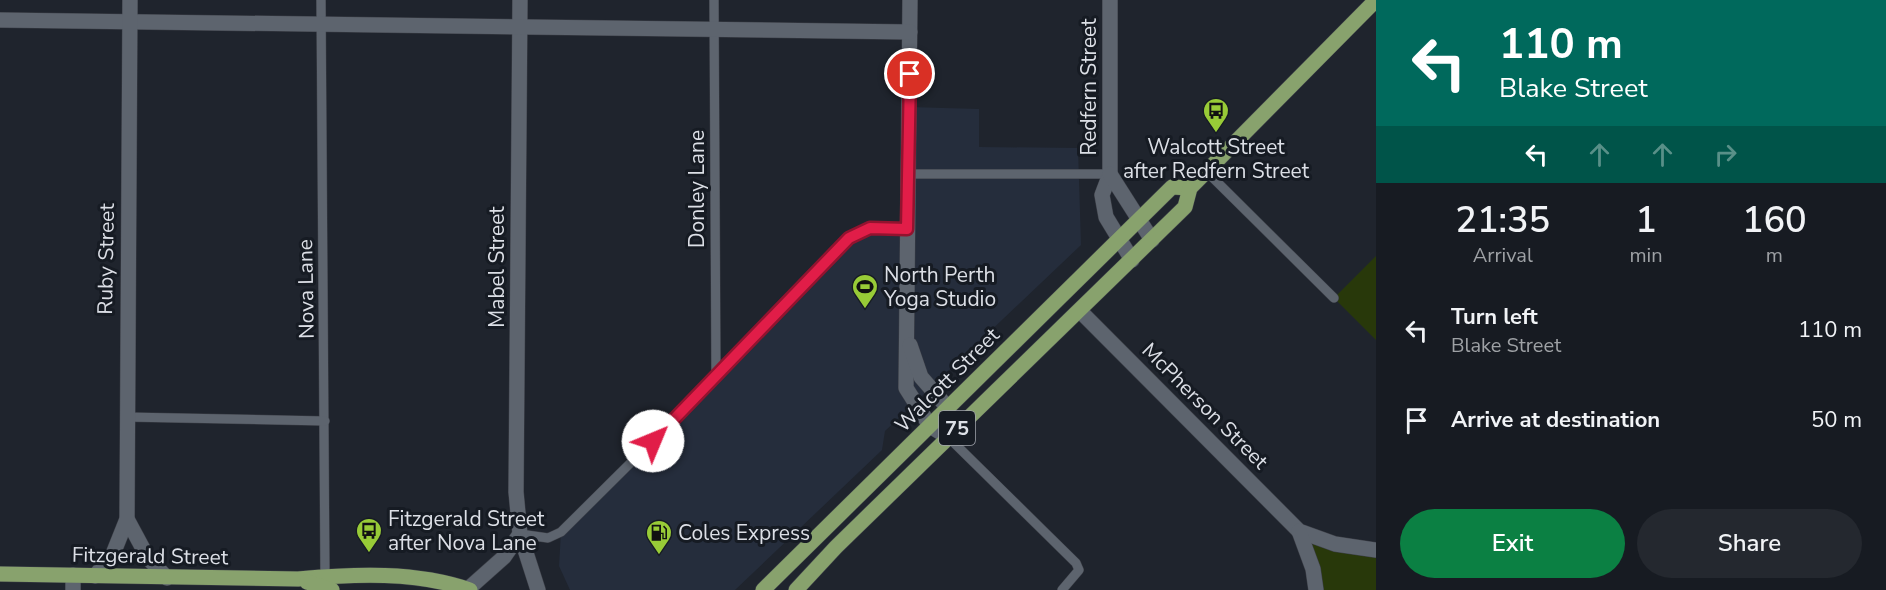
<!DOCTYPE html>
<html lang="en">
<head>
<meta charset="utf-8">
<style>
  body { margin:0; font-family:"Nunito Sans",sans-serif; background:#24282f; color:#f1f3f6; height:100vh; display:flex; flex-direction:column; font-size:22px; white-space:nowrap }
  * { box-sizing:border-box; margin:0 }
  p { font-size:20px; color:#9ea1a5 }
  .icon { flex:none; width:33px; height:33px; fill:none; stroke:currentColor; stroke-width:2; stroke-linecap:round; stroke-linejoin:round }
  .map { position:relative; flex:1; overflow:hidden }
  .side { display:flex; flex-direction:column; background:#171b22; width:510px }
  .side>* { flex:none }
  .guide { background:#00695c; color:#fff; overflow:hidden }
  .pin { position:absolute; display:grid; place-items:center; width:51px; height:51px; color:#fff; margin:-26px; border:3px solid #fff; border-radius:50%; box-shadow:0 2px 6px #0007 }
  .me { position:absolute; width:66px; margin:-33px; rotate:45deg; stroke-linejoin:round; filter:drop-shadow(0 0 4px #0008) }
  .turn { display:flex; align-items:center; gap:21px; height:126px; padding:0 24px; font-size:27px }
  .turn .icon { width:78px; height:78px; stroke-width:2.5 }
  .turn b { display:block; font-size:42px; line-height:51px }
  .lanes { display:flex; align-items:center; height:57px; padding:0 24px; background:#0003; justify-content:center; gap:30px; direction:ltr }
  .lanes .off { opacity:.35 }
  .eta { display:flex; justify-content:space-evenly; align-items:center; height:102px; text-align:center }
  .eta b { font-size:36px; font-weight:600; line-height:42px }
  .action { display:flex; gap:12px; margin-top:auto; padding:12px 24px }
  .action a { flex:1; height:69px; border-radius:36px; background:#0b8043; color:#fff; font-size:24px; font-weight:600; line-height:69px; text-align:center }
  .action a+a { background:#24282f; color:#f1f3f6 }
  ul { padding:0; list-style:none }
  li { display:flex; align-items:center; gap:18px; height:90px; padding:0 24px }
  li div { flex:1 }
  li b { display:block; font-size:22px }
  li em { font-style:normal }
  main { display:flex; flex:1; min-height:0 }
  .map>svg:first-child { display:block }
  .built { fill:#252d3c }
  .green { fill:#28380a }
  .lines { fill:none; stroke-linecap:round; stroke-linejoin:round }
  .lane-casing { stroke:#3c3f47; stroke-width:10 }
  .street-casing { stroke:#3c3f47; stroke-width:16 }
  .secondary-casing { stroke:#3c3f47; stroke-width:16 }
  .primary-casing { stroke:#3c3f47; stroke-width:16 }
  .lane { stroke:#5d646e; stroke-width:9 }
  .street { stroke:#5d646e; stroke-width:15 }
  .secondary { stroke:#5d646e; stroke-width:15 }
  .primary { stroke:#88a26d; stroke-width:15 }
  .route-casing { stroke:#92132f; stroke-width:15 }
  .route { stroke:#e11d48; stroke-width:10 }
  .labels { text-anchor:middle; stroke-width:6; stroke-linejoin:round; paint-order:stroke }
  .shield { fill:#161b23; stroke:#a1a4ac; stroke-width:1.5 }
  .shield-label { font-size:20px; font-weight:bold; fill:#dcdfe6 }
  .street-label { font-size:21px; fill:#dcdfe6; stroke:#161b23 }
  .poi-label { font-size:21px; fill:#dcdfe6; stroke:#161b23; text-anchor:start }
</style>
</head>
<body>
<main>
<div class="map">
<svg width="1376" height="590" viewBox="0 0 1376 590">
  <rect width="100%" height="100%" fill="#1f242d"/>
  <!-- built -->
  <polygon class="built" points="909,107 979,109 979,147 1078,148 1081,245 885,431 882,450 735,590 570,590 559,566 561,532 849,238 870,228 907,229"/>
  <!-- green -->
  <g class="green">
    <polygon points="1376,256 1376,340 1334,298"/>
    <polygon points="1299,531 1376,550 1376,590 1315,590"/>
  </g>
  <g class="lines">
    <defs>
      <g id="lane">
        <polyline points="321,0 325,577"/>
        <polyline points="714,0 716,378"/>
        <polyline points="1206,171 1334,298"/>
        <polyline points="907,174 1110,174"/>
        <polyline points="126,417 325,421"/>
        <polyline points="948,437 1076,563 1079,570 1062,590"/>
        <polyline points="520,534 548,538 561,532 716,378 849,238 870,228 907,229"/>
      </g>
      <g id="street">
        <polyline points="520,0 516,492 520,534 538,590"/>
        <polyline points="910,0 906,388 930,426 948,437"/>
        <polyline points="0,20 910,32"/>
        <polyline points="1080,311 1299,531 1335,544 1376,550"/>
        <polyline points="910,345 921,377 948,408 948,437"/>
        <polyline points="127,519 148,558 167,578"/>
        <polyline points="1299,531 1313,569 1316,590"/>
        <polyline points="95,576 113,554 127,519 130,0"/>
        <polyline points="468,589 504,557 520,534"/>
        <polyline points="73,590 73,575"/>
      </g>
      <g id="secondary">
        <polyline points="1110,0 1110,174 1102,195 1106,217 1132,260"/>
        <polyline points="1110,174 1152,240"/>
      </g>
      <g id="primary">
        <path d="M0,574L298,579C354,574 416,571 470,590"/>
        <polyline points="307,582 332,590"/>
        <polyline points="763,590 1172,187 1190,188"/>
        <polyline points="796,590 836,547 1185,207 1190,188 1376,0"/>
      </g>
    </defs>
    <!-- lane casing -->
    <use href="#lane" class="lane-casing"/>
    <!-- street casing -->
    <use href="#street" class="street-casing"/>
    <!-- secondary casing -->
    <use href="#secondary" class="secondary-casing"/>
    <!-- primary casing -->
    <use href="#primary" class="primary-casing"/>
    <!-- lane -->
    <use href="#lane" class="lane"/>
    <!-- street -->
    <use href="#street" class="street"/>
    <!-- secondary -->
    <use href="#secondary" class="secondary"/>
    <!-- primary -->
    <use href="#primary" class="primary"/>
  </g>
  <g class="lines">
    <defs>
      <polyline id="route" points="653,441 849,238 870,228 907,229 910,74"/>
    </defs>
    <!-- route casing -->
    <use href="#route" class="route-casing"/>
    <!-- route -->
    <use href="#route" class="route"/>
  </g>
  <!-- icons -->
  <defs>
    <symbol id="bus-pin" viewBox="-11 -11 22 30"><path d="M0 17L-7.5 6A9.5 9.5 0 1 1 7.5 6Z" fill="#98cb37" stroke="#161b23"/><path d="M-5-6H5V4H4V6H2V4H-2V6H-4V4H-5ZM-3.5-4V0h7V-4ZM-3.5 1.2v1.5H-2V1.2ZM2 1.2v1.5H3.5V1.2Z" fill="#111"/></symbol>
    <symbol id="stadium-pin" viewBox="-11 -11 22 30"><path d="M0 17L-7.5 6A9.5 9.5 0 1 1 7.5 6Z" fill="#98cb37" stroke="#161b23"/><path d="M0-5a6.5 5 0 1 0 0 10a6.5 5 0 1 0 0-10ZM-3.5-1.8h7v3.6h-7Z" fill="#111"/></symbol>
    <symbol id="fuel-pin" viewBox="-11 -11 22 30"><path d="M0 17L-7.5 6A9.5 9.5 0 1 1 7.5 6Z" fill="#98cb37" stroke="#161b23"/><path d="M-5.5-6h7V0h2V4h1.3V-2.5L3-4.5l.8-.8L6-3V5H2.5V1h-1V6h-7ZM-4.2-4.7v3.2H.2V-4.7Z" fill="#111"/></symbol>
  </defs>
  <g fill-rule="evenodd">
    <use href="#bus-pin" x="1201" y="96" width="30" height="40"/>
    <use href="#stadium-pin" x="850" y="272" width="30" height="40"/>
    <use href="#bus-pin" x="354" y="516" width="30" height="40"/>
    <use href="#fuel-pin" x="644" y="518" width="30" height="40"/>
  </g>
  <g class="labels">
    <!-- shield labels -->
    <rect class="shield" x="939" y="411" width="36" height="34" rx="4.5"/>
    <g class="shield-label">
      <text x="957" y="435">75</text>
    </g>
    <!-- street labels -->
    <g class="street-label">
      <text transform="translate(1089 87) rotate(-90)" y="7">Redfern Street</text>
      <text transform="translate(697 189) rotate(-90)" y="7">Donley Lane</text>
      <text transform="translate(106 259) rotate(-89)" y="7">Ruby Street</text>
      <text transform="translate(497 267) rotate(-90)" y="7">Mabel Street</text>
      <text transform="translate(306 289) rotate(-91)" y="7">Nova Lane</text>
      <text transform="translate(947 380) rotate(-45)" y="7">Walcott Street</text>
      <text transform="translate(1205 406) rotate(45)" y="7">McPherson Street</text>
      <text transform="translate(150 556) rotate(1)" y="7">Fitzgerald Street</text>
    </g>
    <!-- poi labels -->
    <g class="poi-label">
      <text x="1216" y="154" text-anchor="middle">Walcott Street<tspan x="1216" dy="24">after Redfern Street</tspan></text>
      <text x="884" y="282">North Perth<tspan x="884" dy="24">Yoga Studio</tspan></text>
      <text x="388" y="526">Fitzgerald Street<tspan x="388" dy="24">after Nova Lane</tspan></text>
      <text x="678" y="540">Coles Express</text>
    </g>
  </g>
</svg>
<div class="pin" style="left:910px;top:74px;background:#d93025"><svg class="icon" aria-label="arrive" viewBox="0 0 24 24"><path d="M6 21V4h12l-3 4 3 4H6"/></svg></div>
<svg class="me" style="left:653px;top:441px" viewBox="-20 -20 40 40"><circle r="19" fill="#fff"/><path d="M0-13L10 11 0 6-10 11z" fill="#e11d48"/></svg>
</div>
<section class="side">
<div class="guide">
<div class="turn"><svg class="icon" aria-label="left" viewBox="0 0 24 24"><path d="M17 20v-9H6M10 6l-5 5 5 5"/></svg><div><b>110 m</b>Blake Street</div></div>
<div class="lanes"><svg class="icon" aria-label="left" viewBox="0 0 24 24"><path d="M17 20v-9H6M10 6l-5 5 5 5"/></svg><svg class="icon off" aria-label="ahead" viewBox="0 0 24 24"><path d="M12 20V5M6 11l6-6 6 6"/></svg><svg class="icon off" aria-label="ahead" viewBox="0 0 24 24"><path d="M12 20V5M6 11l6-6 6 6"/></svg><svg class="icon off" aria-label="right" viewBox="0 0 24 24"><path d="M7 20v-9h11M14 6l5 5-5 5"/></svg></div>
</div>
<div class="eta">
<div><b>21:35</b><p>Arrival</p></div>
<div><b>1</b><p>min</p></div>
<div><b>160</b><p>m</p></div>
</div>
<ul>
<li><svg class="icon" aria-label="left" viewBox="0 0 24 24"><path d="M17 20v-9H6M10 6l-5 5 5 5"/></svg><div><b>Turn left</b><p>Blake Street</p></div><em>110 m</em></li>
<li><svg class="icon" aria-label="arrive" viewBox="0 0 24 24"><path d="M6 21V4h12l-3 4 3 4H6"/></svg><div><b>Arrive at destination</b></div><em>50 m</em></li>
</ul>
<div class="action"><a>Exit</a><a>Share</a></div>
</section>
</main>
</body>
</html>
